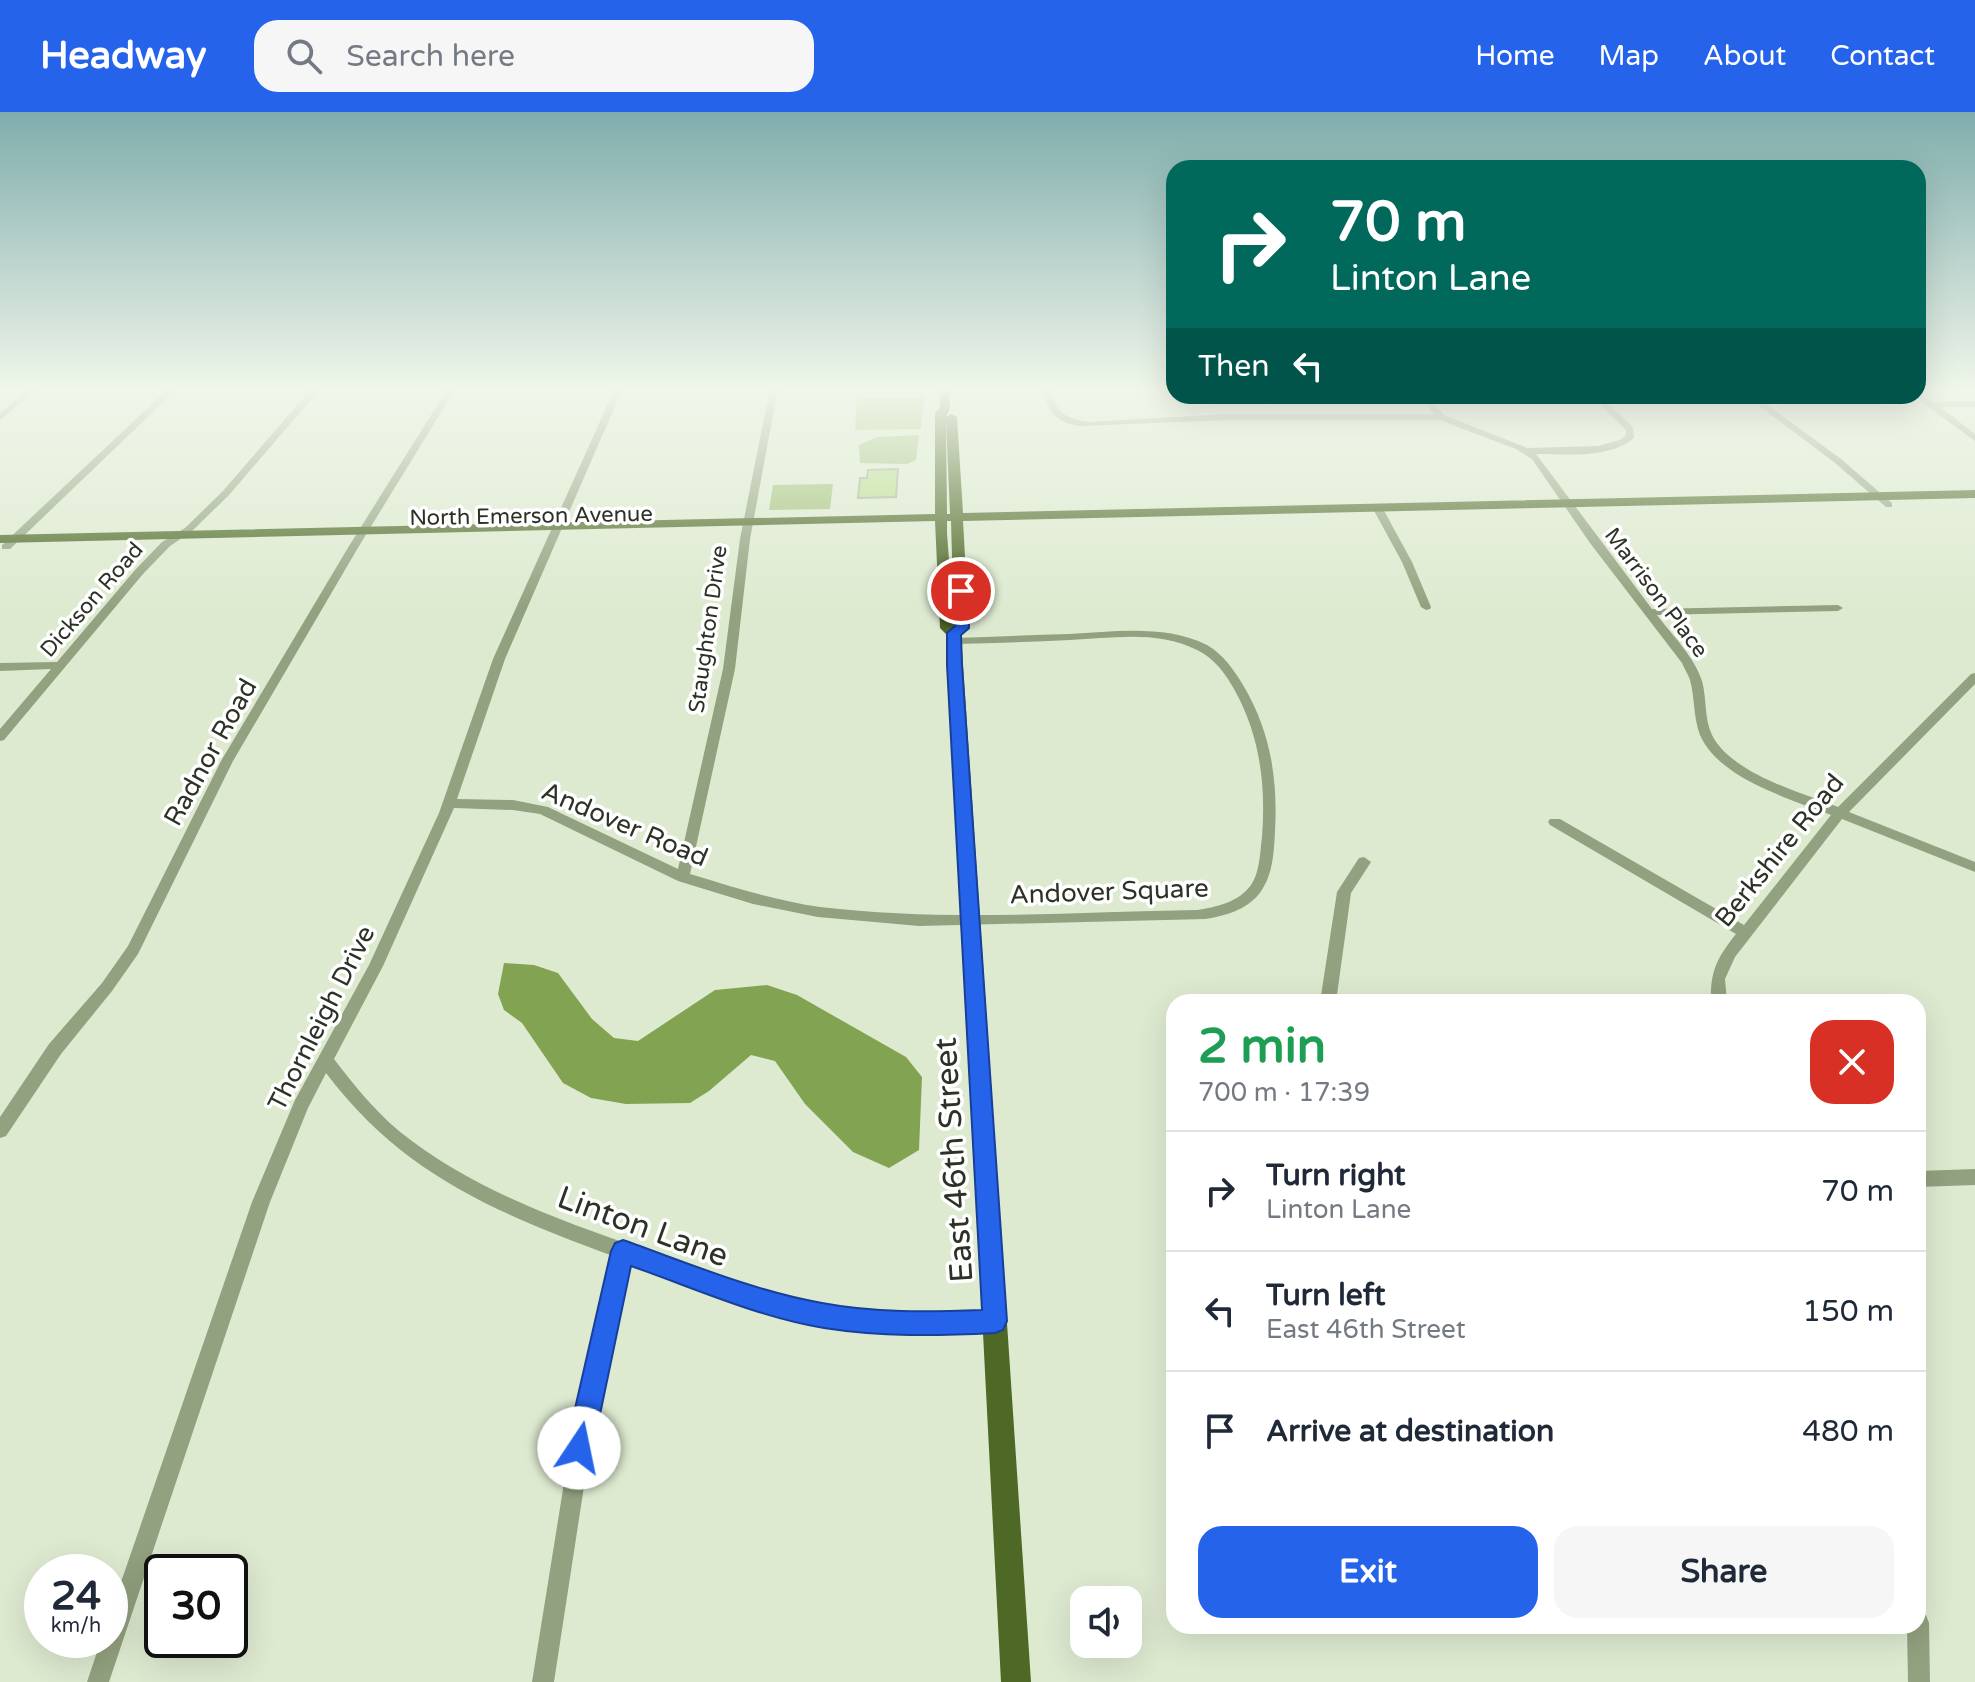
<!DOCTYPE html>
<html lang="en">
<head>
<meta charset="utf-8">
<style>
  body { margin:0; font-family:"Varela Round",sans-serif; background:#f6f6f7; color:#1f2937; height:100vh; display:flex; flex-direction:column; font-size:30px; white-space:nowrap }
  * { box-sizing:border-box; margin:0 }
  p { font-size:26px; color:#747a83 }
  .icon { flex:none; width:44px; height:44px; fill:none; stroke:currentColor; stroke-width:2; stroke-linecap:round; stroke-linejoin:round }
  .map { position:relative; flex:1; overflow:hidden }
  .panel { position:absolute; left:1166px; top:882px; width:760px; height:640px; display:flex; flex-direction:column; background:#fff; border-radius:24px; box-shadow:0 8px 32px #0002 }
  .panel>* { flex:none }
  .guide { position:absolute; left:1166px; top:48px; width:760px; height:244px; border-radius:24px; box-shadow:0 8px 32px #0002; background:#00695c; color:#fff; overflow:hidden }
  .fabs { position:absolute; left:1070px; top:1474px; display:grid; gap:16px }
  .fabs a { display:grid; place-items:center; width:72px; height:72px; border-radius:16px; background:#fff; box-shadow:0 8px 32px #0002; font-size:40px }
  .speed { position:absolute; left:24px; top:1442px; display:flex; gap:16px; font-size:40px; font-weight:700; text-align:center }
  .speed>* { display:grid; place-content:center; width:104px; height:104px; border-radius:50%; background:#fff; box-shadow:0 8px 32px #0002; line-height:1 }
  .speed small { font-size:20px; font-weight:400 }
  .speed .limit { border:4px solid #111; border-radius:12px; background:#fff; color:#111 }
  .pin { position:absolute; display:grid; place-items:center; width:68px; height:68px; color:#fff; margin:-34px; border:4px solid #fff; border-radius:50%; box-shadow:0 2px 8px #0007 }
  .me { position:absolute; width:88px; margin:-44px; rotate:11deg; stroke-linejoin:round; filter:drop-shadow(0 0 6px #0008) }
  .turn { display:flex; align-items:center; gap:28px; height:168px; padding:0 32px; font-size:36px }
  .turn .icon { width:104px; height:104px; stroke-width:2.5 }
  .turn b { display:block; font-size:56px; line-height:68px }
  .then { display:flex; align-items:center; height:76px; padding:0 32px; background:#0003; gap:16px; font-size:30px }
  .round { display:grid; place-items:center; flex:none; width:84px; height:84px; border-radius:24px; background:#f6f6f7 }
  .headline { display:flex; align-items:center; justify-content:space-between; height:136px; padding:0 32px }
  h1 { font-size:48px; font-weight:800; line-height:60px; color:#1e9e55 }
  .cta { display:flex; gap:16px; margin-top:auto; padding:16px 32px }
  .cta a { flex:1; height:92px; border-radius:24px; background:#2563eb; color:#fff; font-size:32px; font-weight:800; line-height:92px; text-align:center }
  .cta a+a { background:#f6f6f7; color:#1f2937 }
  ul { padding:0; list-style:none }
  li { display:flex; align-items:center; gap:24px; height:120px; padding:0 32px; border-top:2px solid #e0e1e3 }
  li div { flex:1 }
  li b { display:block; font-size:30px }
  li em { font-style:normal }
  header { display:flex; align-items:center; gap:48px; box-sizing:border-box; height:112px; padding:0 40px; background:#2563eb; color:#fff }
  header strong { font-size:38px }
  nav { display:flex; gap:44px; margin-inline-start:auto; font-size:28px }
  .search { width:560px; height:72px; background:#f6f6f7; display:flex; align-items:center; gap:20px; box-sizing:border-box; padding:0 28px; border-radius:24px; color:#747a83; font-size:30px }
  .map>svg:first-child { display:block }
  .green { fill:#9fbf74 }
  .water { fill:#82a352 }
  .building { fill:#b8dc89; stroke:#a0ac93; stroke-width:2 }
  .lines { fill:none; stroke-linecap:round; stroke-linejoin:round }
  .minor { fill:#92a17f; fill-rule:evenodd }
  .major { fill:#4e6826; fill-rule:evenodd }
  .route { fill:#2563eb; stroke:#184099; stroke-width:2 }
  .labels { text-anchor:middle; stroke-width:7; stroke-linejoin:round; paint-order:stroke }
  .far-street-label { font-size:22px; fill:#2d3227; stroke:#fff }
  .street-label { font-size:26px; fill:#2d3227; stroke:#fff }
  .near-street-label { font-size:32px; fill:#2d3227; stroke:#fff }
</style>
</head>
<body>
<header>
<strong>Headway</strong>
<div class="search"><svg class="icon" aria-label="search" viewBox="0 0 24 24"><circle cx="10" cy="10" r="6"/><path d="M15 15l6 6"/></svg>Search here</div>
<nav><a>Home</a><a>Map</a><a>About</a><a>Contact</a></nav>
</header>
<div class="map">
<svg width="1975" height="1570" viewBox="0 0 1975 1570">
  <rect width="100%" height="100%" fill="#deead0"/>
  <!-- green -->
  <g class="green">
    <polygon points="924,285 921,317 855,318 857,287"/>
    <polygon points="919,323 916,348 907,352 860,351 859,333 877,325"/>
    <polygon points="833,372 830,397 769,398 773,373"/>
  </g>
  <!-- water -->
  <polygon class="water" points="504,851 534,853 558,861 592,907 614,926 638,929 715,878 767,873 797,883 906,945 922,965 919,1038 889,1056 853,1040 805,992 775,949 751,943 709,979 690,991 626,992 591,986 563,971 522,911 504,898 498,882"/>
  <!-- building -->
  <polygon class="building" points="898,357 896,385 858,386 860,366 867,366 868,358"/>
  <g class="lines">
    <!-- minor -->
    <g class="minor">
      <polygon points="30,276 39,276 0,308 0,301"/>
      <polygon points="169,276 178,276 10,437 2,437 2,433"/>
      <polygon points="312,276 321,276 229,383 191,420 170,434 143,462 4,628 0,629 0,617 51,557 0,559 0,551 57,550 135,458 162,430 185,416 223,379"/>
      <polygon points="448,276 456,276 359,434 233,649 138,842 112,879 61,942 6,1024 0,1026 0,1005 49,932 102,871 128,834 221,649 349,434"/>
      <path d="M615,276H623L505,547L457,687L513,688L548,695L678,757L723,557L740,427L770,276H778L750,427L735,557L690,762C733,775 776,789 820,795C945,810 1072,800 1197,798C1217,795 1239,790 1251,773C1260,760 1260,740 1262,725C1266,673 1260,623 1234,577C1225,561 1214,546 1197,538C1158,518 1112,526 1070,528C1032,530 993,531 954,532L948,529L954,526C992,525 1031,523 1069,522C1115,520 1164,512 1207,533C1223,542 1234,558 1243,573C1270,618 1278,666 1275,719C1274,740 1273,764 1259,782C1246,798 1225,804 1205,807L919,814L818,805L753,792L678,769L540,702L513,698L454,696L383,854L334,947C354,973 374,998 399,1019C471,1077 559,1108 645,1138C691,1155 736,1173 783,1185C852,1204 924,1206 995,1200L1002,1202L1004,1209L1002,1216C984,1223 960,1221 940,1222C823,1225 737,1189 629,1150L594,1309L554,1570H532L574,1309L613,1144C497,1101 403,1063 326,961L308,996L270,1090L109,1570H87L101,1528H110V1502L252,1090L295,988L369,853L439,701L493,547Z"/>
      <path d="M1043,276H1051C1055,301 1066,307 1090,310L1226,302H1434L1419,284H1427L1444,303L1527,336L1598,334L1620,328L1626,323V318L1591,284H1600L1633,315L1634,326C1609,347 1567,342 1536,342L1652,497L1838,493L1843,496L1838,499L1657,503C1672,523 1694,544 1702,569C1707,587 1704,606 1712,623C1732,662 1800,680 1838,695L1971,562L1975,561V572L1849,700L1975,750V760L1842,707L1735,845L1725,867L1727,890H1711C1710,859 1717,846 1736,822L1550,713L1548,710L1550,707H1560L1744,813L1831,703C1791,687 1719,667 1700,623C1693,605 1695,586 1690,568C1688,562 1684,556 1682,551L1590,431L1532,347L1516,337L1440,308H1226L1080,314C1057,310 1046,301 1043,276Z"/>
      <polygon points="1918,280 1933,290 1975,289 1975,295 1940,295 1975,322 1975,329 1915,285 1918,284"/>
      <polygon points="1746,284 1755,284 1841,347 1892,391 1892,395 1886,395 1835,351"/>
      <polygon points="1377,392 1382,395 1412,450 1431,495 1430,497 1426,498 1421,495 1402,450 1372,395"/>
      <polygon points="1364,745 1371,750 1351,781 1336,890 1320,890 1337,780 1359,746"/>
      <polygon points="1975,1057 1975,1073 1918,1075 1918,1059"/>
      <polygon points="1918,1500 1926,1503 1929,1511 1930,1570 1908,1570 1907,1514 1918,1514"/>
    </g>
    <!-- major -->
    <path class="major" d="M939,276H949L950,296L946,305L951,302L957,305L963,401L1975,378V386L963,409L969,516L961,523L1031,1570H1001L947,523L940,516L935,409L0,431V423L935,402V301L940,295ZM946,307L950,402H947ZM947,409H951L954,515L947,421Z"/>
  </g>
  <!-- sky -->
  <linearGradient id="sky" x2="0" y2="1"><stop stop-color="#7fadac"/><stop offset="0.56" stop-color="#f0f6ea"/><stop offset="1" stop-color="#f0f6ea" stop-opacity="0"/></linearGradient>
  <rect width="1975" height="496" fill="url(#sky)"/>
  <!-- route -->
  <path class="route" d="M961,475L968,479L969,516L961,523L962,553L1007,1209L1003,1218L995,1221C937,1224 881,1225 824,1216C758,1205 694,1176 631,1154L593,1336L589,1345L579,1349L570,1345L566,1336L611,1139L615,1131L623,1128C688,1151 754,1179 822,1191C875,1201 928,1200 982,1198L947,553V521L955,514L954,479Z"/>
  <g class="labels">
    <!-- far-street labels -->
    <g class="far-street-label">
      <text transform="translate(531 403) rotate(-1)" y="8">North Emerson Avenue</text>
      <text transform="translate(1657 480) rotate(53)" y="8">Marrison Place</text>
      <text transform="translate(91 487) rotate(-49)" y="8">Dickson Road</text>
      <text transform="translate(707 517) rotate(-82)" y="8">Staughton Drive</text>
    </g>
    <!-- street labels -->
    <g class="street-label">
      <text transform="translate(210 640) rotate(-61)" y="9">Radnor Road</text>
      <text transform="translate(625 712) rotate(23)" y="9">Andover Road</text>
      <text transform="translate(1779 738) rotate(-51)" y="9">Berkshire Road</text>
      <text transform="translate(1109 779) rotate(-2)" y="9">Andover Square</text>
      <text transform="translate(321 906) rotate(-63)" y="9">Thornleigh Drive</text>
    </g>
    <!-- near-street labels -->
    <g class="near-street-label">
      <text transform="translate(953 1048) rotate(-94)" y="11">East 46th Street</text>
      <text transform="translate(643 1114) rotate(20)" y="11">Linton Lane</text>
    </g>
  </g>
</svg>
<div class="fabs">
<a><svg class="icon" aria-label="sound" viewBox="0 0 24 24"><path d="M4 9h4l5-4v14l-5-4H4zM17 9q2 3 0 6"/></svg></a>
</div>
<div class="speed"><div>24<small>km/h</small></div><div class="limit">30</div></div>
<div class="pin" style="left:961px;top:479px;background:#d93025"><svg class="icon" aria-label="arrive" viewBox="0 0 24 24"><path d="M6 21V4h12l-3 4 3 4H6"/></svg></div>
<svg class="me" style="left:579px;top:1336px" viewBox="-20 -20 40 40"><circle r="19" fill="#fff"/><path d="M0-13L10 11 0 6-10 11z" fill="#2563eb"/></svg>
<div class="guide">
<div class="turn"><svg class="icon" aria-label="right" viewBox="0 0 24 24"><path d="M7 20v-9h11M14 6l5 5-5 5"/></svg><div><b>70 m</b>Linton Lane</div></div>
<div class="then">Then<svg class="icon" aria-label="left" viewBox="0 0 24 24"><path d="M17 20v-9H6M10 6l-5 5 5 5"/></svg></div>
</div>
<section class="panel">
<div class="headline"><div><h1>2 min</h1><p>700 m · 17:39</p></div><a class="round" style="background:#d93025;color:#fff"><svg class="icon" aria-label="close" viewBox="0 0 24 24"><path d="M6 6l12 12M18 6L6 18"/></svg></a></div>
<ul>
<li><svg class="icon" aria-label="right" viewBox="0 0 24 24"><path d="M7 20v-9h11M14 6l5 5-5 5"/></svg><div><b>Turn right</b><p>Linton Lane</p></div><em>70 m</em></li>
<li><svg class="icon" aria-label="left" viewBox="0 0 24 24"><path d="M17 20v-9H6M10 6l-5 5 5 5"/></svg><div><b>Turn left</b><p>East 46th Street</p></div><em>150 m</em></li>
<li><svg class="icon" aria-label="arrive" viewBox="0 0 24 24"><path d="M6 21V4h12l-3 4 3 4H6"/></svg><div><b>Arrive at destination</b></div><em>480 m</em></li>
</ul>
<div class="cta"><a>Exit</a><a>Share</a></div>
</section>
</div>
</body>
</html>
